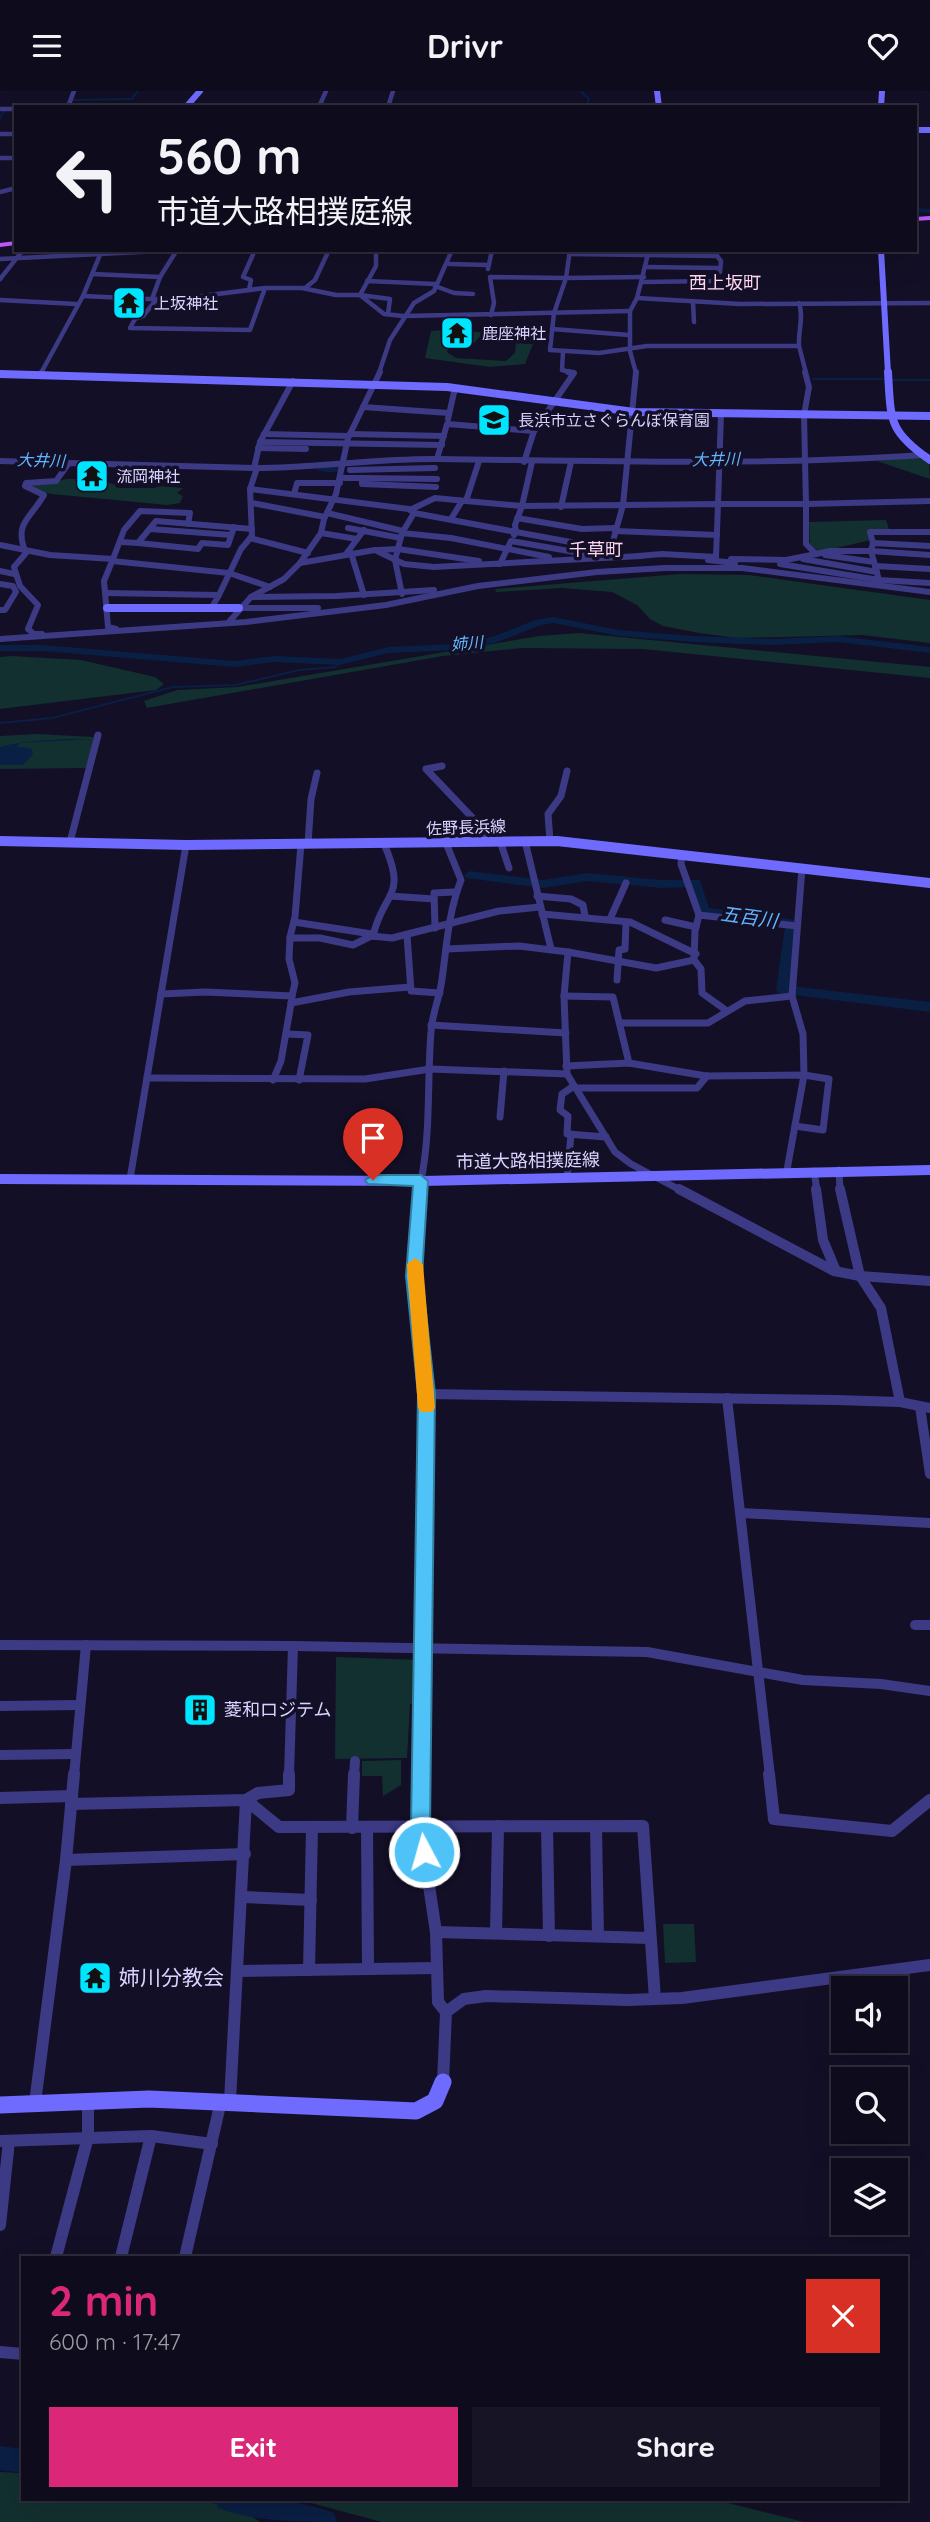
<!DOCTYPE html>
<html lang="en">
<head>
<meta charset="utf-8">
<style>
  body { margin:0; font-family:Quicksand,"Noto Sans JP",sans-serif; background:#171425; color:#f1f3f6; height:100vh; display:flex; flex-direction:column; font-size:26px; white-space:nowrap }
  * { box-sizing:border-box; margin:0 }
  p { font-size:23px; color:#9b9ba3 }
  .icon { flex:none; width:38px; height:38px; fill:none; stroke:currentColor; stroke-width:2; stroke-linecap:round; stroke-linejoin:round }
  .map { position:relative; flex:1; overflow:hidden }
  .details { position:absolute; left:21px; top:2165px; width:887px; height:245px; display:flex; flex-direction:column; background:#0e0b1c; border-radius:0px; box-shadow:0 7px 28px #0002,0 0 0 2px #2e2b3b }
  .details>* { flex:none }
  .hud { position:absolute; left:14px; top:14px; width:903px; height:147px; border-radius:0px; box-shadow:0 7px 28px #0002,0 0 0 2px #2e2b3b; background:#0e0b1c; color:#f1f3f6; overflow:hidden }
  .fabs { position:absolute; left:831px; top:1885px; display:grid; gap:14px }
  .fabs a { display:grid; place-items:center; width:77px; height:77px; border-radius:0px; background:#0e0b1c; box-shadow:0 7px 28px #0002,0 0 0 2px #2e2b3b; font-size:35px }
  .pin { position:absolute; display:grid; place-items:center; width:60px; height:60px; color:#fff; margin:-72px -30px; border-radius:50% 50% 50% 0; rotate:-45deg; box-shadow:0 0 7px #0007 }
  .pin .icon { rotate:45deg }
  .me { position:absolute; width:77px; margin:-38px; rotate:354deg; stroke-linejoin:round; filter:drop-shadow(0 0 5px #0008) }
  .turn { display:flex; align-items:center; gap:24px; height:147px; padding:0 28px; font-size:32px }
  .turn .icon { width:91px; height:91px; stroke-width:2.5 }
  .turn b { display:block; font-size:49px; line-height:60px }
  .round { display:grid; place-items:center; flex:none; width:74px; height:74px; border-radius:0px; background:#171425 }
  .summary { display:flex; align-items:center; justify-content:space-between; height:119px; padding:0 28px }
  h1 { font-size:42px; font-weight:800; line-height:52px; color:#db2777 }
  .cta { display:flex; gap:14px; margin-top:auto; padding:14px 28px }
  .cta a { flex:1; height:80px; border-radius:0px; background:#db2777; color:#fff; font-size:28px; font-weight:800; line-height:80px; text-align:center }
  .cta a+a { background:#171425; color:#f1f3f6 }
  header { display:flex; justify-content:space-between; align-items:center; height:91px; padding:0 28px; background:#0e0b1c; font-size:32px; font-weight:800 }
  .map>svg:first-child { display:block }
  .green { fill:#12302f }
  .water { fill:#0a1f44 }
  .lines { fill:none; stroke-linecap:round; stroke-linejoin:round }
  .stream { stroke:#0a1f44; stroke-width:2 }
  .river { fill:#0a1f44; fill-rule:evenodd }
  .street-far4 { stroke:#3d3a85; stroke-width:4.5 }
  .street-far3 { stroke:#3d3a85; stroke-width:6 }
  .street-far2 { stroke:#3d3a85; stroke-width:7 }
  .street-far1 { stroke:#3d3a85; stroke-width:10 }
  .street { stroke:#3d3a85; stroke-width:12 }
  .secondary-far4 { stroke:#6f6bff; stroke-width:6 }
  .secondary-far3 { stroke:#6f6bff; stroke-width:8 }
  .secondary-far2 { stroke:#6f6bff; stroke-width:10 }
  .secondary-far1 { stroke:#6f6bff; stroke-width:13 }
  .secondary { stroke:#6f6bff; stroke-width:17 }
  .primary { fill:#c25bff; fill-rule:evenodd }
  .route { fill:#4fc3f7; stroke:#337fa1; stroke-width:2 }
  .slow { fill:#f59e0b }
  .labels { text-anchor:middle; stroke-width:7; stroke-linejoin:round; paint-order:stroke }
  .far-poi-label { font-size:16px; fill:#d9d4ff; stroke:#130f26; text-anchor:start }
  .far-water-label { font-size:16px; font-style:italic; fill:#62b6ff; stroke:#130f26 }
  .far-street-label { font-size:16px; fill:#d9d4ff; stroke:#130f26 }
  .far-quarter-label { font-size:18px; fill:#ffd6f0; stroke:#130f26 }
  .street-label { font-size:18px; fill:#d9d4ff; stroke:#130f26 }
  .poi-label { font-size:18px; fill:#d9d4ff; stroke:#130f26; text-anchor:start }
  .water-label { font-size:19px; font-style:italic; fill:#62b6ff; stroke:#130f26 }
  .near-poi-label { font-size:21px; fill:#d9d4ff; stroke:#130f26; text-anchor:start }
</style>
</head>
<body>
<header><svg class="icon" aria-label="menu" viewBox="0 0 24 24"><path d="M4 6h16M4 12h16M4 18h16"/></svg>Drivr<svg class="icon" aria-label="heart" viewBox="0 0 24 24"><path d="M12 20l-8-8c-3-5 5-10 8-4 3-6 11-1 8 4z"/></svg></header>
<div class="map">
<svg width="930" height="2431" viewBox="0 0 930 2431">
  <rect width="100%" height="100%" fill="#130f26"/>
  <!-- green -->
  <g class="green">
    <polygon points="445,239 447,246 461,246 465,240 489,242 481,244 474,252 451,253 447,261 456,267 506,270 515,262 516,252 533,253 525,273 490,276 425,267 431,240"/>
    <polygon points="919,366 929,373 930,388 877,370"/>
    <polygon points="66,388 86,388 114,393 117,397 155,397 159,395 183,397 177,402 183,405 180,412 167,414 52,403 35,399 25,393 51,392"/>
    <polygon points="886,429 889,438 867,441 871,449 819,461 810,453 809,431"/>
    <polygon points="680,483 749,484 930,509 930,552 862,544 737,547 699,542 663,535 650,528 637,514 612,501 562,497 496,501 495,498"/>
    <polygon points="579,542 930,576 930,587 643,558 522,557 443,565 147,617 144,610 177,599 237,596 539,545"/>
    <polygon points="12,565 81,569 155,586 164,593 156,599 0,618 0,566"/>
    <polygon points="37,643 94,646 88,677 0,678 0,645"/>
    <polygon points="336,1566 420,1569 424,1611 410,1613 407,1667 335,1668"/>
    <polygon points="401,1669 401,1694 383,1705 382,1685 362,1685 362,1670"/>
    <polygon points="663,1833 694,1833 696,1871 665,1872"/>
    <polygon points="0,2381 23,2382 23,2408 186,2408 238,2416 260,2431 0,2431"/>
    <polygon points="296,2408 692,2408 728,2412 804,2431 382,2431"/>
  </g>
  <!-- water -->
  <path class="water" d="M66,648H92L20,652L17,656L31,657L33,663L23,674H0V656C21,650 43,650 66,648Z"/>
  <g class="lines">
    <!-- stream -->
    <g class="stream">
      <polyline points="581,0 589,8 586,16"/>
      <polyline points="74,9 132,8 138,0"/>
      <polyline points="66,16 72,0"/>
      <polyline points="0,27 5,18"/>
      <polyline points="813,288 883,288"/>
      <polyline points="893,289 930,289"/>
      <polyline points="0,632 52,627 173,596 235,594 300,579 335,576 340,571"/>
    </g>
    <!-- river -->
    <g class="river">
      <polygon points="915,117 930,118 930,122 915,121"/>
      <path d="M317,375H339L344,378C338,383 324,381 317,379Z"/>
      <polygon points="553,526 619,539 693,545 774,548 838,545 930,556 930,562 838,551 774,554 693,551 619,545 553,532 541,534 495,552 454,559 388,562 340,574 274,571 235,576 43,560 0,560 0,554 43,554 235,570 274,565 340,568 388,556 454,553 492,546 535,529"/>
      <polygon points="470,780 543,789 588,782 661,789 700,789 709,817 797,829 799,832 790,895 930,911 930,921 778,902 776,899 785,835 699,823 690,796 661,797 588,790 543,797 466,787 464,784"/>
      <polygon points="0,2355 23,2358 23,2382 0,2379"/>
      <path d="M215,2408C255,2408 295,2407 334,2422L337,2431C297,2431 257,2431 218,2417Z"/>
    </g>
    <!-- street-far4 -->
    <g class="street-far4">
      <polyline points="68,16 74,0"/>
      <polyline points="313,16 365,16"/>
      <polyline points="319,16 326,0"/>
      <polyline points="388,16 393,0"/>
      <polyline points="0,18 16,18"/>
      <polyline points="0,43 16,43"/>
      <polyline points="0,67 16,67"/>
      <polyline points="0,101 16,97"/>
      <polyline points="376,159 376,175 360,204 390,208 388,223"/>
      <polyline points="569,163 717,165"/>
      <polyline points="0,168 180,159"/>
      <polyline points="449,173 489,174"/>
      <polyline points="646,176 720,177"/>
      <polyline points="488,178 492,159"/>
      <polyline points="92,183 160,186 152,208"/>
      <polyline points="160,186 177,159"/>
      <polyline points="644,186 566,187 554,222 550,259 599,262 647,255 799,255 806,282"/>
      <polyline points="0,188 23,159"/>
      <polyline points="367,190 435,193"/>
      <polyline points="642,191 715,190 716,182 720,181 721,170 717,165"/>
      <polyline points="435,195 454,202 473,203"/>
      <polyline points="305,197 315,189 329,159"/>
      <polyline points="249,199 251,189 243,186 255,159"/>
      <polyline points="83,205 170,209 265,197 302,197 336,204 360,204 384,223 403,225 630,220"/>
      <polyline points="637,207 740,213 930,212"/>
      <polyline points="157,208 143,225 135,228 130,237 250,239 265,197"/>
      <polyline points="0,209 76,213"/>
      <polyline points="693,211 694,231"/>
      <path d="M799,212C804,226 798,240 799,255"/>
      <polyline points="491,224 494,212 490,186 566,187 570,159"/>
      <polyline points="552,238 629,244"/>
      <polyline points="563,261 562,279 574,282"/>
      <polyline points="41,282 83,205 102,159"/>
      <polyline points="379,282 390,249 414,212 434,200 452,159"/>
      <polyline points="636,282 630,260 630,220 637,207 649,159"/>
    </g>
    <!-- street-far3 -->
    <g class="street-far3">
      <polyline points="636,281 623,414 718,413 716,466 662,463 638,465"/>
      <polyline points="805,281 809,296 804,324 806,413 930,410"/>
      <polyline points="40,285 42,281"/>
      <polyline points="363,316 449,322"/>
      <polyline points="721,323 718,413 806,413 806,453 816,463 786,469 731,468"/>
      <polyline points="448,328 455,297"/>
      <polyline points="534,340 574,282 568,281"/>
      <polyline points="264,343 349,345"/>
      <polyline points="350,343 444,345"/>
      <polyline points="260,351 442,354"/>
      <polyline points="258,357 306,358"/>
      <polyline points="437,368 447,333 534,340 524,371"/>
      <polyline points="0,370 69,372"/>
      <path d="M254,377C316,377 378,367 439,368C600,370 762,375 922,364"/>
      <polyline points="350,379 435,377"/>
      <polyline points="341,387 362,387"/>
      <polyline points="436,396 362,393 362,387 437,388"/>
      <polyline points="250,398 409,418 414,422"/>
      <polyline points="294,403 297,392 340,392"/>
      <polyline points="466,410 522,415 532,371"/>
      <polyline points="252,412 325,426"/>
      <polyline points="561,416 571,371"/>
      <polyline points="410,419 435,407 466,410 479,370"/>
      <polyline points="327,422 403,440"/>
      <polyline points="517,427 582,438 616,437"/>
      <polyline points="451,428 462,410"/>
      <polyline points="348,437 401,447"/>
      <polyline points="150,438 231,444"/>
      <polyline points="615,440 717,444"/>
      <polyline points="321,442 357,448"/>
      <polyline points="402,442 414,422 516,441 515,434 522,415 623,414 611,457"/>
      <polyline points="514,444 516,441 614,459"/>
      <polyline points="250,447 308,462"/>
      <polyline points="121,451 138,452 156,430 252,438"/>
      <polyline points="138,452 198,458 202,452 228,454 234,436"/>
      <polyline points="873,452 870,441 930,441"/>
      <polyline points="0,454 50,464 113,468 124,439 140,420 190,422 188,433"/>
      <polyline points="930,455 873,452 871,460 930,464"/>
      <polyline points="378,459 398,458 479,470"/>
      <polyline points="351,462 364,504"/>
      <polyline points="346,463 364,439"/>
      <polyline points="816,463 830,460 871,460 879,489 930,492"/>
      <polyline points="825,464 874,471"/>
      <polyline points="113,468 104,490 108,536 116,538"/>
      <polyline points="803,468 877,481"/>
      <polyline points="708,469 735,472 734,476"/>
      <polyline points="112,470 229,482 270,496"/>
      <polyline points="300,472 375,459 404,473 434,476 641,465"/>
      <polyline points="496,473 500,473 511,450 592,464"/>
      <polyline points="780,473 879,489"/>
      <polyline points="875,475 930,478"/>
      <polyline points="0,480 14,483"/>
      <polyline points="0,493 13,495 16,501 5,519 0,519"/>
      <polyline points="105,502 219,504 212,516"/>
      <polyline points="402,503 395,469 402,442 451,447 549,466"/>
      <polyline points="219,504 241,458 252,445 250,398 257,377"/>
      <polyline points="251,506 284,488 300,472 321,442 324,428 336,403 348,347 380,281"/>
      <polyline points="239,517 318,517"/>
      <polyline points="228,532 251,506 337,505 434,499"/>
      <path d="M42,543H34L28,538L38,514L20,495L14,476L26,462C13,432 31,427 44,404L25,395L26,392L56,390L69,372L254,377L260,351L293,290"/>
      <polyline points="0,548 246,531 386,514 478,495 597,481 665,477 742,477 930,501"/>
    </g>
    <!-- street-far2 -->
    <g class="street-far2">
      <polyline points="442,675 426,678 485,740 488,751"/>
      <polyline points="500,750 509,777"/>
      <polyline points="525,750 551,858"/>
      <polyline points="550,750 548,723 561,705 567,680"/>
      <polyline points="70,751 98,644"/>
      <polyline points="308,753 311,708 317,682"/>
      <polyline points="390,805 434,808"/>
      <polyline points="537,805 571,808 583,814 585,825"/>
      <polyline points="542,823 630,831 696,863"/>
      <polyline points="699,824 797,835"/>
      <polyline points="610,828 626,792"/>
      <polyline points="665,829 696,836"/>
      <polyline points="294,831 372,843"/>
      <polyline points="435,837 434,802 454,801"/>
      <polyline points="407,844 411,900 440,902"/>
      <path d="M373,845C383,800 408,807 384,753"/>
      <polyline points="290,847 320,847 353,854 371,845 392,847 499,820 540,816"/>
      <polyline points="446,858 519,855 568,861 564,905 567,983 615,1061 631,1073 682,1100"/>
      <polyline points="568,861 656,877 694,869 695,840 699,824 681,773 682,763"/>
      <polyline points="694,869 701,878 702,902 727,920"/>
      <polyline points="617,889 619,859 625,858 626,832"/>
      <polyline points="161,903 205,901 292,905 295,892 289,868 290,846 295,826 301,753"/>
      <polyline points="564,905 613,906 629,972"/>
      <polyline points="291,912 349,901 410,896"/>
      <polyline points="620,932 708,932 745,910 792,905"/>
      <polyline points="431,934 566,942"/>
      <polyline points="287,943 308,944 299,989"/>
      <polyline points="566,975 629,972 706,985 804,984 829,988 823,1039 795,1035"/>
      <polyline points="147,987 365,988 430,978 567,983"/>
      <polyline points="273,989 281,970 292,907"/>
      <polyline points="574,995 562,1003 560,1019 568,1025 567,1043 606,1046"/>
      <polyline points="576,997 697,997 707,985"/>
      <polyline points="500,1026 504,980"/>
      <polyline points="787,1079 804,984 803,943 792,905 802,777"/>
      <polyline points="839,1079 840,1100"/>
      <polyline points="814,1080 817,1100"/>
      <polyline points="567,1087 571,1043"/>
      <polyline points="130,1088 186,754"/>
      <path d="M421,1090C431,1040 427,991 431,941C432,922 440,906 442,888C447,853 448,823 461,789L446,752"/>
    </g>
    <!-- street-far1 -->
    <g class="street-far1">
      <polyline points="679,1098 834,1180 860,1185 930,1190"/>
      <polyline points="816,1098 823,1149 836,1180"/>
      <polyline points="840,1098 860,1185 881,1217 900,1311"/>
      <polyline points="427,1303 836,1309 900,1311 930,1317"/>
      <polyline points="727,1307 770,1685"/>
      <polyline points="920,1316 930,1383"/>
      <polyline points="742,1422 930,1432"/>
      <polyline points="915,1534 930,1534"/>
      <polyline points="0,1554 293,1555 647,1561 803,1589 881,1593 930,1600"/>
      <polyline points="0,1615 80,1614"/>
      <polyline points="0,1664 75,1663"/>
      <polyline points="74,1685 86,1554"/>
      <polyline points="289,1685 293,1555"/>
      <polyline points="354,1685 355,1670"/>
      <polyline points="421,1685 424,1558"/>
    </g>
    <!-- street -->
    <g class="street">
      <polyline points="421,1683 420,1735 436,1841 438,1911 446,1921"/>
      <polyline points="769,1683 774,1728 892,1740 930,1709"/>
      <polyline points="0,1707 72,1705"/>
      <polyline points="246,1709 279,1736 643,1735 655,1908"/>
      <polyline points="71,1713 246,1709 258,1702 289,1699 289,1683"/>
      <polyline points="547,1736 549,1845"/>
      <polyline points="352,1737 354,1683"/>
      <polyline points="367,1737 368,1878"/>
      <polyline points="596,1737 598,1845"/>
      <polyline points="66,1769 245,1763"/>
      <polyline points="243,1806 311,1809"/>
      <polyline points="436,1841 650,1847"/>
      <polyline points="496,1842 498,1735"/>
      <polyline points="309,1879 312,1737"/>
      <polyline points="239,1880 436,1877"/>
      <polyline points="443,1991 446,1921 464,1908 486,1905 628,1909 682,1907 930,1874"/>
      <polyline points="230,2010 246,1709"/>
      <polyline points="35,2012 66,1769 74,1683"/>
      <polyline points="0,2050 151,2045 212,2053"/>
      <polyline points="0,2134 9,2050"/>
      <polyline points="56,2166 88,2046 88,2009"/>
      <polyline points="121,2166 151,2045"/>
      <polyline points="185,2166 221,2010"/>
      <polyline points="0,2261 23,2263"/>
    </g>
    <!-- secondary-far4 -->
    <g class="secondary-far4">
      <polyline points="657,0 659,16"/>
      <polyline points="186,16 200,0"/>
      <polyline points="881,16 882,0"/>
      <polyline points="915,39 930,39"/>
      <polyline points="881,159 888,282"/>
    </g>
    <!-- secondary-far3 -->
    <g class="secondary-far3">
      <path d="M888,281C891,329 888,340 930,369"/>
      <polyline points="0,283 447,296 634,321 930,325"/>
      <polyline points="107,517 239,517"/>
    </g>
    <!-- secondary-far2 -->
    <g class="secondary-far2">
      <polyline points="0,750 186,754 557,750 930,792"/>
      <polyline points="0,1088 423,1090 930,1079"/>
      <polyline points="420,1100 421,1090"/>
    </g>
    <!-- secondary-far1 -->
    <polyline class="secondary-far1" points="420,1098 414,1185 427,1303 424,1558"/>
    <!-- secondary -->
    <polyline class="secondary" points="0,2014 149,2008 416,2020 435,2010 443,1991"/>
    <!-- primary -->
    <g class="primary">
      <polygon points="930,125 930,129 915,130 915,126"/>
      <polygon points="16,150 16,154 0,156 0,152"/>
    </g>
  </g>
  <!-- route -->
  <polygon class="route" points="373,1084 421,1084 428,1090 422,1185 435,1303 430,1735 434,1761 431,1768 424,1771 417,1768 411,1735 418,1303 406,1185 413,1095 368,1093 365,1089"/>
  <!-- slow -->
  <polygon class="slow" points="415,1167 423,1173 435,1317 432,1321 421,1321 418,1317 407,1173"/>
  <!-- icons -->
  <defs>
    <symbol id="temple-square" viewBox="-11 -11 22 22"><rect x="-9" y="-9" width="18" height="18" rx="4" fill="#00e5ff" stroke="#130f26"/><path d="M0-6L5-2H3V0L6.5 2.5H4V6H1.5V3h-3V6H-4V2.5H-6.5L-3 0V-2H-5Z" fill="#111"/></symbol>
    <symbol id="school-square" viewBox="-11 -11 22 22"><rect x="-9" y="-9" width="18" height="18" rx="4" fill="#00e5ff" stroke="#130f26"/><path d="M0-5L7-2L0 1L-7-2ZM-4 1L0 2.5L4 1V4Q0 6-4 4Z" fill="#111"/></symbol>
    <symbol id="building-square" viewBox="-11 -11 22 22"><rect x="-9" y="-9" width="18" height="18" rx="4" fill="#00e5ff" stroke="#130f26"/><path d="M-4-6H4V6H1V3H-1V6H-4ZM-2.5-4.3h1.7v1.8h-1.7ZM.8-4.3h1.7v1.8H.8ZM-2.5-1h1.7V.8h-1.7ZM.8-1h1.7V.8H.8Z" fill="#111"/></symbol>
  </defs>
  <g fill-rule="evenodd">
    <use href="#temple-square" x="110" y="193" width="38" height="38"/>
    <use href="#temple-square" x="438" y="223" width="38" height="38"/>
    <use href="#school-square" x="475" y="310" width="38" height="38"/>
    <use href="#temple-square" x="73" y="366" width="38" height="38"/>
    <use href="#building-square" x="181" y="1600" width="38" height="38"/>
    <use href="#temple-square" x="76" y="1868" width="38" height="38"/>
  </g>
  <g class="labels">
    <!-- far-poi labels -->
    <g class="far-poi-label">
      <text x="154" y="218">上坂神社</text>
      <text x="482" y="248">鹿座神社</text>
      <text x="518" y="335">長浜市立さぐらんぼ保育園</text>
      <text x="116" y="391">流岡神社</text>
    </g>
    <!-- far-water labels -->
    <g class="far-water-label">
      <text transform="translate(716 368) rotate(-1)" y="6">大井川</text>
      <text transform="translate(41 369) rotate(2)" y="6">大井川</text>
      <text transform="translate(467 552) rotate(-5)" y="6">姉川</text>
    </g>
    <!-- far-street labels -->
    <g class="far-street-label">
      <text transform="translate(466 736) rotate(-2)" y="6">佐野長浜線</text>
    </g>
    <!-- far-quarter labels -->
    <g class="far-quarter-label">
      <text x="725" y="198">西上坂町</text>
      <text x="596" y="465">千草町</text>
    </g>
    <!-- street labels -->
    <g class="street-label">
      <text transform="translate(528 1070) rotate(-1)" y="6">市道大路相撲庭線</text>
    </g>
    <!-- poi labels -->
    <g class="poi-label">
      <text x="224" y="1625">菱和ロジテム</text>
    </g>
    <!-- water labels -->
    <g class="water-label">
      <text transform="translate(749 826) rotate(8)" y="7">五百川</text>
    </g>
    <!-- near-poi labels -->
    <g class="near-poi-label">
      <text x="119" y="1894">姉川分教会</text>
    </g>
  </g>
</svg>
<div class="fabs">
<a><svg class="icon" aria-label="sound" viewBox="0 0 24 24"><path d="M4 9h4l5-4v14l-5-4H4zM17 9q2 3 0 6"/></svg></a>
<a><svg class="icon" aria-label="search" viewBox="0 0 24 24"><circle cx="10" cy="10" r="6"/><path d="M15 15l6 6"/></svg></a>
<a><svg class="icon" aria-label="layers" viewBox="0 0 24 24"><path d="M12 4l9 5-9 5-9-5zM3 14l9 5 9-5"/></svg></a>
</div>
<div class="pin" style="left:373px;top:1089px;background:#d93025"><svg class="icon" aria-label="arrive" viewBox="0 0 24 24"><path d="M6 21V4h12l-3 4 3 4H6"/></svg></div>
<svg class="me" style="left:424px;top:1761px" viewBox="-20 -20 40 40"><circle r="17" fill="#4fc3f7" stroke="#fff" stroke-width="3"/><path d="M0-11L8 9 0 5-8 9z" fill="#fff"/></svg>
<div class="hud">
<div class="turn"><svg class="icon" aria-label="left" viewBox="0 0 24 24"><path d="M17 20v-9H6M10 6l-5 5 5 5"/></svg><div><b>560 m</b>市道大路相撲庭線</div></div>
</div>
<section class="details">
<div class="summary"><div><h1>2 min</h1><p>600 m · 17:47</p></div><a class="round" style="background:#d93025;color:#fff"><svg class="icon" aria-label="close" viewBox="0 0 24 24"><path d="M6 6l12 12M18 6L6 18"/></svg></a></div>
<div class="cta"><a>Exit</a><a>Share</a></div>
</section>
</div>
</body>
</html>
